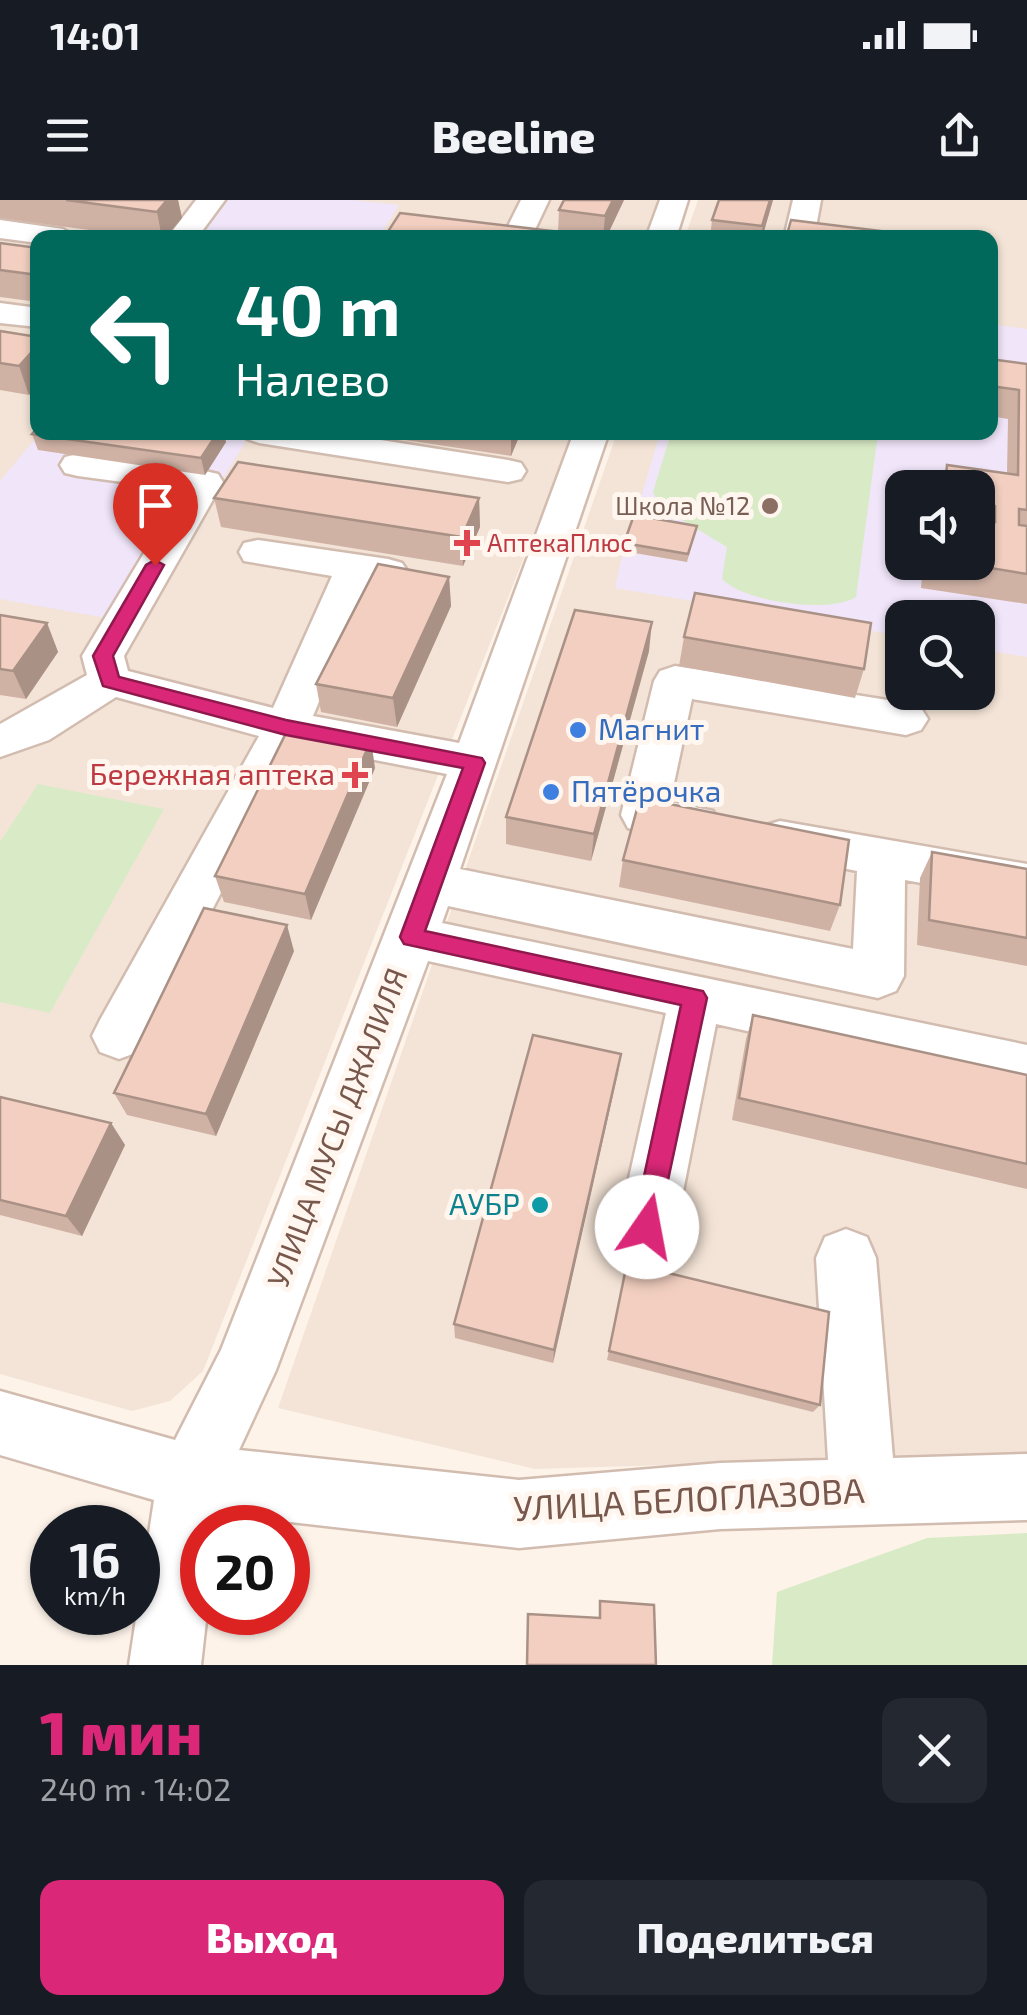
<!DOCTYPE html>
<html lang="ru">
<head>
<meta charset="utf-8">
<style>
  body { margin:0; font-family:"Exo 2",sans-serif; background:#242831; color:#f1f3f6; height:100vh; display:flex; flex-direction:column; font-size:38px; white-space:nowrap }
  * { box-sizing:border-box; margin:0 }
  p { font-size:32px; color:#9ea1a6 }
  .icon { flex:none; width:55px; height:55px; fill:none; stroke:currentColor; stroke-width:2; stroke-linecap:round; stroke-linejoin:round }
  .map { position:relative; height:1465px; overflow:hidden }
  .drawer { display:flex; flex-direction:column; background:#171b24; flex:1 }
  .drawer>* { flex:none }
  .top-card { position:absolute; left:30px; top:30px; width:968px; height:210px; border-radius:20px; box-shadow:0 2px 8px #0004; background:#00695c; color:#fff; overflow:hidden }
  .buttons { position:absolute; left:885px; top:270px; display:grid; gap:20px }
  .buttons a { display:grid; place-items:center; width:110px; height:110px; border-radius:20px; background:#171b24; box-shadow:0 2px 8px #0004; font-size:50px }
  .speed { position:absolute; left:30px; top:1305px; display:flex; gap:20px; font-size:50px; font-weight:700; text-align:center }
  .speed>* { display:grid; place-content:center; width:130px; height:130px; border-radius:50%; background:#171b24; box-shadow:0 2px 8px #0004; line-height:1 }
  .speed small { font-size:25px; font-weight:400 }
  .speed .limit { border:15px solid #d22; background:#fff; color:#111 }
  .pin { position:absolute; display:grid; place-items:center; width:85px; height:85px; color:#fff; margin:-102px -42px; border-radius:50% 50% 50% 0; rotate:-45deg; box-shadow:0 0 10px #0007 }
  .pin .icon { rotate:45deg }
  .me { position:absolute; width:110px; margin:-55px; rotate:12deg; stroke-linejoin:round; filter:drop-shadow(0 0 8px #0008) }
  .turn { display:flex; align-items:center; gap:35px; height:210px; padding:0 40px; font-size:45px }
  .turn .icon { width:130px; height:130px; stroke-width:2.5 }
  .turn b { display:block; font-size:70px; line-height:85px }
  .round { display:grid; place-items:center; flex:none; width:105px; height:105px; border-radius:20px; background:#242831 }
  .head { display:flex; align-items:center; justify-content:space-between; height:170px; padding:0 40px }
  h1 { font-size:60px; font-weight:800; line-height:75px; color:#db2777 }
  .button { display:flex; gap:20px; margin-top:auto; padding:20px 40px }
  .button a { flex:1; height:115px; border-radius:20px; background:#db2777; color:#fff; font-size:40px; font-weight:800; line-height:115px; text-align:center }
  .button a+a { background:#242831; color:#f1f3f6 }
  .status { display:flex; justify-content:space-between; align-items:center; height:70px; padding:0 50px; background:#171b24; direction:ltr }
  .status svg { height:28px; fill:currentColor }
  header { display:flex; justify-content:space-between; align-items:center; height:130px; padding:0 40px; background:#171b24; font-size:45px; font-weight:800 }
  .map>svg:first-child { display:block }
  .residential { fill:#f4e4d7; fill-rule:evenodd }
  .education { fill:#f0e5f9; fill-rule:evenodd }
  .green { fill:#d9ebc6 }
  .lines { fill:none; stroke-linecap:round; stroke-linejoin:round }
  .minor-casing { stroke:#d2bcb0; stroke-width:5 }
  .minor { fill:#fff; fill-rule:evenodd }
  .wall { fill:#d0b2a5 }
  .shaded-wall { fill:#a99186 }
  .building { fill:#f2cfc0; stroke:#a99186; stroke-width:2.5 }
  .route { fill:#db2777; stroke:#8e194d; stroke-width:2.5 }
  .education-dot { fill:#8d6e63; stroke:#fff7ef; stroke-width:4 }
  .health-dot { fill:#e0444e; stroke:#fff7ef; stroke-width:4 }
  .shop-dot { fill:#3f7fe0; stroke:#fff7ef; stroke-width:4 }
  .culture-dot { fill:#0f9aa8; stroke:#fff7ef; stroke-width:4 }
  .labels { text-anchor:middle; stroke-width:10; stroke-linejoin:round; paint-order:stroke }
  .far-education-label { font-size:25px; fill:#785e54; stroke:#fff7ef; text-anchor:end }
  .far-health-label { font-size:25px; fill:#be3a42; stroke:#fff7ef; text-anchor:start }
  .shop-label { font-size:30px; fill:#366cbe; stroke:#fff7ef; text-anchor:start }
  .health-label { font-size:30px; fill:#be3a42; stroke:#fff7ef; text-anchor:end }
  .street-label { font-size:30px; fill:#78574c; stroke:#fff7ef }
  .culture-label { font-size:30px; fill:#0d838f; stroke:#fff7ef; text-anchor:end }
  .near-street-label { font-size:35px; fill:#78574c; stroke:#fff7ef }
</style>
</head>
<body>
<div class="status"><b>14:01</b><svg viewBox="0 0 49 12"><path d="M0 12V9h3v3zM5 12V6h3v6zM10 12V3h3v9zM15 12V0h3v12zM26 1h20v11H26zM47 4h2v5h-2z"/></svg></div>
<header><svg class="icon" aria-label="menu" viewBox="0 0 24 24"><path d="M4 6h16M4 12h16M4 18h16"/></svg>Beeline<svg class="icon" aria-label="share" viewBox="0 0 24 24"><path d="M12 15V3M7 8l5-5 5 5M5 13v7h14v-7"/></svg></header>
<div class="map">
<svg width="1027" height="1465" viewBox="0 0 1027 1465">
  <rect width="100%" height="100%" fill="#fdf3e9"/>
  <!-- residential -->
  <g class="residential">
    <polygon points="0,0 665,0 650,37 38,38 38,232 573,233 203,1171 170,1201 132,1211 0,1174"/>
    <path d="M698,0H1027V1254L535,1269L278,1208L617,233L990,232V38L685,37ZM902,288H978V362H902ZM902,418H978V492H902Z"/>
  </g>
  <!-- education -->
  <g class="education">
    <polygon points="225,0 352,0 399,5 379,37 195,38"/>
    <path d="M990,124L1027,129V457L978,449V418H902V436L615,388L623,351L687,362L695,335L633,324L660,233L990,232ZM902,288H978V362H902Z"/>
    <polygon points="40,233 251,233 134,423 0,399 0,281"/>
  </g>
  <!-- green -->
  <g class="green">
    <path d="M671,233H878L856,397C829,414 744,402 722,379L727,347L660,307L653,292Z"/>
    <polygon points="38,584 164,609 50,813 0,802 0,642"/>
    <polygon points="1027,1333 1027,1465 772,1465 777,1392 927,1338"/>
  </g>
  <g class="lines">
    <defs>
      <g id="minor">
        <polygon points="196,0 225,0 197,38 167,38"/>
        <polygon points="521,0 549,0 531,38 502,38"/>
        <polygon points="660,0 688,0 676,38 646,38"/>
        <polygon points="793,0 821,0 814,38 784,38"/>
        <polygon points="0,20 63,29 77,38 38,38 38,43 0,38"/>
        <polygon points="0,103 38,108 38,127 0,123"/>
        <polygon points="242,232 330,232 508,260 521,263 526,271 521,279 508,282 259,243 247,239"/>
        <polygon points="574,232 609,232 460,669 853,749 857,671 763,652 756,639 763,626 780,621 1027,664 1027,702 905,680 904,776 896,791 878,798 448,706 442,723 1027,845 1027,893 716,824 676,1027 668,1047 647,1055 626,1047 618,1027 666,813 428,761 276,1170 239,1250 519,1280 720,1263 828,1260 816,1058 825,1037 846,1029 867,1037 876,1058 893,1258 1027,1254 1027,1320 720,1329 519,1348 220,1314 218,1328 202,1328 202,1412 207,1412 201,1465 129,1465 154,1300 0,1255 0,1191 175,1240 221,1150 447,574 298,545 138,852 119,859 100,852 92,836 100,820 259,536 116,497 49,540 0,557 0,524 87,475 82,456 182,290 78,276 65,273 60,265 65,257 78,254 205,271 218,274 223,282 124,456 128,471 273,508 332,376 244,361 239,352 244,343 258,340 388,359 402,363 408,372 402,381 369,382 313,516 459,543"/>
        <path d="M675,466L906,503L921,508L928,519L921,530L906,535L692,499L670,602L713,611L719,624L713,637C686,645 654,636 628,628L621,615L654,481L660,471Z"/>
      </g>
    </defs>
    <!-- minor casing -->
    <use href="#minor" class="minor-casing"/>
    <!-- minor -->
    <use href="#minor" class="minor"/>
  </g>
  <!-- wall -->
  <g class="wall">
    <polygon points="0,0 178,0 182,18 165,38 149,38 0,18"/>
    <polygon points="624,0 606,38 385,38 385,36 558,32 559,10"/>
    <polygon points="719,0 773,0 762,38 710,38 712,20"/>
    <polygon points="0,43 38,48 38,102 0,97"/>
    <polygon points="0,131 38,137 38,185 29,195 0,190"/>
    <polygon points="990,159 1027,164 1027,404 921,388 923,362 978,362 978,288 939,288 947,265 1007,273 1008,219 990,216"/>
    <polygon points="352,232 521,232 511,256"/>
    <polygon points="32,234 226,242 205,275 38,250"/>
    <polygon points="214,298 479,298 480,327 463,366 221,327"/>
    <polygon points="697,326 687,362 623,351 624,343"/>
    <polygon points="449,377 451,406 397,527 321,512 316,484"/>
    <polygon points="0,415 47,423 58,452 26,499 0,495"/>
    <polygon points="684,437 864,469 855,498 679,466"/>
    <polygon points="649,451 591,661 506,644 506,617"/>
    <polygon points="375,568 311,720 224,702 215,676"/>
    <polygon points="932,652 1027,669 1027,766 917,745 920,678"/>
    <polygon points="623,660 840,705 830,731 619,687"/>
    <polygon points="294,751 216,936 127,915 114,893"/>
    <polygon points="753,815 1027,875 1027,989 732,920 746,839"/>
    <polygon points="621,854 553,1163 455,1138 454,1124"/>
    <polygon points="0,897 111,923 125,945 82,1036 0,1015"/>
    <polygon points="627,1063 820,1205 813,1212 607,1160"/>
  </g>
  <!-- shaded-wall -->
  <g class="shaded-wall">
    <polygon points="167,0 178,0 182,18 165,38 162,38 157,12"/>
    <polygon points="613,0 624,0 606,38 603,38 605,16"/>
    <polygon points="770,0 773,0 762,38 760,38"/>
    <polygon points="38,145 38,185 29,195 19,166"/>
    <polygon points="218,232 224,232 226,242 205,275 201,258"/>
    <polygon points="511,232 521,232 511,256"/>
    <polygon points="479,298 480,327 463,366 462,337"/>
    <polygon points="449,377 451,406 397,527 393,498"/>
    <polygon points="652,422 649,451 591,661 594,634"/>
    <polygon points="47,423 58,452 26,499 13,471"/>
    <polygon points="371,540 375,568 311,720 305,694"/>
    <polygon points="287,725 294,751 216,936 206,914"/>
    <polygon points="621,854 618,873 553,1163 554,1150"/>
    <polygon points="111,923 125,945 82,1036 66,1016"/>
  </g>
  <!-- building -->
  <g class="building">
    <polygon points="66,0 167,0 157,12"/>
    <polygon points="564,0 613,0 605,16 559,10"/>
    <polygon points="719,0 770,0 762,26 712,20"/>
    <polygon points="400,13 594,36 397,38 385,36"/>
    <polygon points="791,20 922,36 922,38 786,38"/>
    <polygon points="0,43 38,48 38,75 0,70"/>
    <polygon points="0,131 38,137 38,145 19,166 0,163"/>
    <polygon points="990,159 1027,164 1027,310 1019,309 1019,325 1027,326 1027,374 954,362 978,362 978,319 995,322 995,306 978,303 978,288 945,288 947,265 1018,275 1019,190 990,186"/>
    <polygon points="38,227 38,232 218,232 201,258 32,234"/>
    <polygon points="238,262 479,298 462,337 214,298"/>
    <polygon points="634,315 697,326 688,354 624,343"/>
    <polygon points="378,364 449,377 393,498 316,484"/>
    <polygon points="695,393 871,423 864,469 684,437"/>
    <polygon points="575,410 652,422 594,634 506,617"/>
    <polygon points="0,415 47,423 13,471 0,469"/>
    <polygon points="290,525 371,540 305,694 215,676"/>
    <polygon points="640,598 849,640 840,705 623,660"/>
    <polygon points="932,652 1027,669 1027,738 929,720"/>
    <polygon points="204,708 287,725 206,914 114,893"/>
    <polygon points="753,815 1027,875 1027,964 739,898"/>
    <polygon points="533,835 621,854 554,1150 454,1124"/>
    <polygon points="0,897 111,923 66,1016 0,1000"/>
    <polygon points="627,1063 829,1112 820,1205 609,1151"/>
    <polygon points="600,1401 654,1405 656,1465 527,1465 528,1414 600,1418"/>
  </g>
  <!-- route -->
  <polygon class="route" points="155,360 164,365 113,456 119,477 286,520 482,558 485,563 425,731 703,791 707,798 656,1036 647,1040 637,1036 633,1027 681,805 404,744 400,737 463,568 286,535 103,486 93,456 146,365"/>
  <!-- markers -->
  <circle class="education-dot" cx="770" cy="306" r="10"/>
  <g class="health-dot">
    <path d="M462 328h10v10h10v10h-10v10h-10v-10h-10v-10h10z"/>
    <path d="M350 560h10v10h10v10h-10v10h-10v-10h-10v-10h10z"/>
  </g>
  <g class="shop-dot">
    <circle cx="578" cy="530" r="10"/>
    <circle cx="551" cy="592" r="10"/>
  </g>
  <circle class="culture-dot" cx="540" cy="1005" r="10"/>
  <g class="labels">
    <!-- far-education labels -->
    <g class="far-education-label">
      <text x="750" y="315">Школа №12</text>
    </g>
    <!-- far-health labels -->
    <g class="far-health-label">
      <text x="487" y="352">АптекаПлюс</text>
    </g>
    <!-- shop labels -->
    <g class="shop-label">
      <text x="598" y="540">Магнит</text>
      <text x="571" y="602">Пятёрочка</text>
    </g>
    <!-- health labels -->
    <g class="health-label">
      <text x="335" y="585">Бережная аптека</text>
    </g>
    <!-- street labels -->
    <g class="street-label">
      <text transform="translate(338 928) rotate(-69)" y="10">УЛИЦА МУСЫ ДЖАЛИЛЯ</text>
    </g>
    <!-- culture labels -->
    <g class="culture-label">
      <text x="520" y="1015">АУБР</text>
    </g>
    <!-- near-street labels -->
    <g class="near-street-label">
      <text transform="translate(689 1300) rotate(-3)" y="12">УЛИЦА БЕЛОГЛАЗОВА</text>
    </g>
  </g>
</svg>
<div class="buttons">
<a><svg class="icon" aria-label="sound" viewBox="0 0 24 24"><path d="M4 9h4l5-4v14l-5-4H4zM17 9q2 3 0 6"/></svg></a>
<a><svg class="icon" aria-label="search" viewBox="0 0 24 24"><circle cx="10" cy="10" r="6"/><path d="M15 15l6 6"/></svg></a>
</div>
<div class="speed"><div>16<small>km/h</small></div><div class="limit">20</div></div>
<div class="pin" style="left:155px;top:365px;background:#d93025"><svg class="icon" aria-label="arrive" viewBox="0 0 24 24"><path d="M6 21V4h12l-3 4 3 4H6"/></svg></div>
<svg class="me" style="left:647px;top:1027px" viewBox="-20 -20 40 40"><circle r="19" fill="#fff"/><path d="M0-13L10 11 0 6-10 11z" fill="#db2777"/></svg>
<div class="top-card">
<div class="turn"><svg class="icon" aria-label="left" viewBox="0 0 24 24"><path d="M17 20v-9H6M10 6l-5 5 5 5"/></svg><div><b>40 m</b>Налево</div></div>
</div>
</div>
<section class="drawer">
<div class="head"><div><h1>1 мин</h1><p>240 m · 14:02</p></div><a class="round"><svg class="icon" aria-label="close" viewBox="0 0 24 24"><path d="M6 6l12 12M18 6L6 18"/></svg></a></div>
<div class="button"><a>Выход</a><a>Поделиться</a></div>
</section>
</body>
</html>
